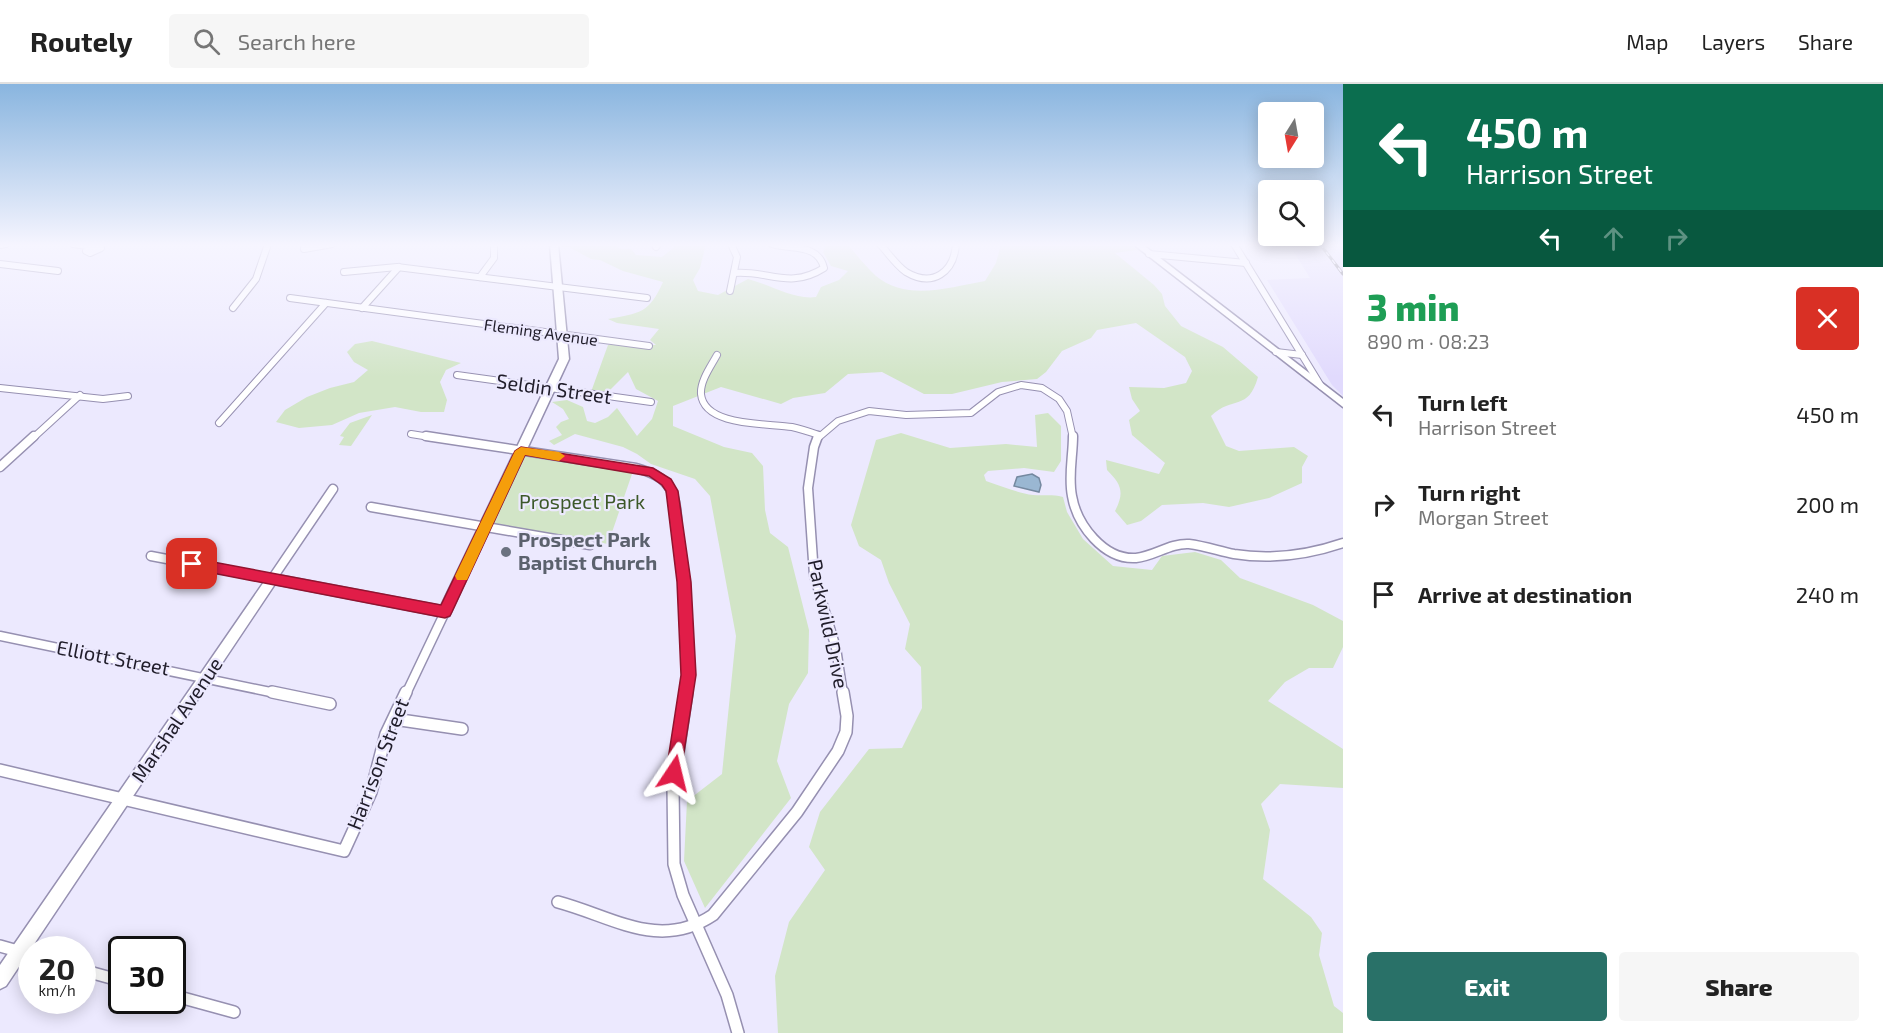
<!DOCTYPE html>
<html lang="en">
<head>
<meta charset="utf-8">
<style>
  body { margin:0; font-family:"Exo 2",sans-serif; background:#f6f6f6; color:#222; height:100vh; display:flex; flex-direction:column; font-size:22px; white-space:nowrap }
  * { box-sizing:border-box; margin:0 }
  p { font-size:20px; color:#767676 }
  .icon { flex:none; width:33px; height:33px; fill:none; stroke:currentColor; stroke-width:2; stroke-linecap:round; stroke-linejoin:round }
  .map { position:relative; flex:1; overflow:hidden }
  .details { display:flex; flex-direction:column; background:#fff; width:540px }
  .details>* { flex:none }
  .guide { background:#0b6e4f; color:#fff; overflow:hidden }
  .needle { width:39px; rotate:191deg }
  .buttons { position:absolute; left:1258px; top:18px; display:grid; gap:12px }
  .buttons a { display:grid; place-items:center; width:66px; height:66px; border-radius:6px; background:#fff; box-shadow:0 3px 15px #0003; font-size:30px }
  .speed { position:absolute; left:18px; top:852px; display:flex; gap:12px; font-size:30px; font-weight:700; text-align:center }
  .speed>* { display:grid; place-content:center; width:78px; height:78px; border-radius:50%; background:#fff; box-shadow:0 3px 15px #0003; line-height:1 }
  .speed small { font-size:15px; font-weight:400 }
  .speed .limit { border:3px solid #111; border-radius:9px; background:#fff; color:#111 }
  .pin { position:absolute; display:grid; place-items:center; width:51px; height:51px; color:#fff; margin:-26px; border-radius:12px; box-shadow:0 3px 9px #0006 }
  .me { position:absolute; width:66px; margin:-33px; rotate:10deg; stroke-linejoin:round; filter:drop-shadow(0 0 4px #0008) }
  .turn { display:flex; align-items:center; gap:21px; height:126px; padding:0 24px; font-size:27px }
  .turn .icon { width:78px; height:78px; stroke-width:2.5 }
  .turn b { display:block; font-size:42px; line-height:51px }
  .lanes { display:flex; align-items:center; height:57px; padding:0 24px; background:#0003; justify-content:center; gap:30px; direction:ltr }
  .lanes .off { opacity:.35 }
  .round { display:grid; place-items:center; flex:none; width:63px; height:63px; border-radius:6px; background:#f6f6f6 }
  .headline { display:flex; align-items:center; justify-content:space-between; height:102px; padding:0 24px }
  h1 { font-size:36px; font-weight:800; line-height:45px; color:#1e9e55 }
  .cta { display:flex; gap:12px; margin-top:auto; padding:12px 24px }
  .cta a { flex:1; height:69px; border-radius:6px; background:#297168; color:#fff; font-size:24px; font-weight:800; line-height:69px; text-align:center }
  .cta a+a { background:#f6f6f6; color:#222 }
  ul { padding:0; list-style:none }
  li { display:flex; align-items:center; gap:18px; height:90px; padding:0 24px }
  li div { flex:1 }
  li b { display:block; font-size:22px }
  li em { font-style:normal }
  header { display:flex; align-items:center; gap:36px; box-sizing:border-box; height:84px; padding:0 30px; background:#fff; border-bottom:2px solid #e0e0e0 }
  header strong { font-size:28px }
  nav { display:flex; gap:33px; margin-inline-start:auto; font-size:21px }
  .search { width:420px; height:54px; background:#f6f6f6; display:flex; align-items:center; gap:15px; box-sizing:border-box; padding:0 21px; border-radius:6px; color:#767676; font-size:22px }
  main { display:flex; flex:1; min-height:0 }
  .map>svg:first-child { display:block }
  .built { fill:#e1dafd }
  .green { fill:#d2e5c7 }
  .water { fill:#9ab7d2; stroke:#7589a0; stroke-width:1.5 }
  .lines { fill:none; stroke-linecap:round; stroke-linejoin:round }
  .street-far2-casing { stroke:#9690b1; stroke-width:8 }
  .street-far1-casing { stroke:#9690b1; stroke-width:11 }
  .street-casing { stroke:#9690b1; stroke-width:14 }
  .secondary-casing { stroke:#9690b1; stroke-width:3 }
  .street-far2 { stroke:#fff; stroke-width:6 }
  .street-far1 { stroke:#fff; stroke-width:8 }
  .street { stroke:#fff; stroke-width:11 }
  .secondary { fill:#fff; fill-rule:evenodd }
  .rail-casing { stroke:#575463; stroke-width:3 }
  .rail { stroke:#ece9fe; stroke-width:1.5; stroke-dasharray:5; stroke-linecap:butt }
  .route { fill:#e11d48; stroke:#92132f; stroke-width:1.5 }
  .slow { fill:#f59e0b }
  .worship-dot { fill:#6b7280; stroke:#ece9fe; stroke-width:2 }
  .labels { text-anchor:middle; stroke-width:4.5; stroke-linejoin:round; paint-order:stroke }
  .far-street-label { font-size:16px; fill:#201d2a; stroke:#ece9fe }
  .street-label { font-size:20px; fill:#201d2a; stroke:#ece9fe }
  .park-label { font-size:20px; fill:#3c5828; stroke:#ece9fe }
  .worship-label { font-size:20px; font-weight:bold; fill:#5b616d; stroke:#ece9fe; text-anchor:start }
</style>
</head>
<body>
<header>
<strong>Routely</strong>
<div class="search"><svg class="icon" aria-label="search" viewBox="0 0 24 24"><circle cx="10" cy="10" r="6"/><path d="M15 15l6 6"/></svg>Search here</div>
<nav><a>Map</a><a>Layers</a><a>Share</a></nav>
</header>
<main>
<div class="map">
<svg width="1343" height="949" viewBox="0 0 1343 949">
  <rect width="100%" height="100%" fill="#ece9fe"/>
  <!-- built -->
  <polygon class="built" points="1289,160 1343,160 1343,312 1332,301 1267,196 1310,194"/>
  <!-- green -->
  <g class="green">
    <path d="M561,160H612L621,165H631L636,171L662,173L678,160H706L700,184L693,196L698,207L718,211L748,195C771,201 794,216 816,213L821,203L839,196L848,187L831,182L823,168L827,160H847C857,171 866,183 876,192C907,218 950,203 985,197L996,179L1001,160H1130L1137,166L1115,169L1154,201L1162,210L1165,222L1181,242L1223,263L1258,293C1248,328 1233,311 1211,332L1226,362L1239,367L1294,363L1308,372L1302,383V399L1269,414L1229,423L1203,419L1162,421L1141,437L1127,441L1115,427C1125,408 1121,400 1107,386L1106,376L1159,390L1165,379L1132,351L1129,336L1140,327L1132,315L1129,303L1164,304L1186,299L1192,287L1185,273L1136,239L1097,246L1091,254L1062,267L1046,288L1037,295L1002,298L952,310H924L882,288L848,290L825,309L793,314L781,320L721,303L673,322V342L724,363L752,369L763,382L765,426L770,449L788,463L809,546L808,589L789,620L777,677L791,714L705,824L684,777L687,717L722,690L736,552L710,412L695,395L651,380L637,370L623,363L575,350L554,361L549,357L562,351L556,343L561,338L569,335L563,325L552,318L567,316L583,323L587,337L595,339L608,333L617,324L637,352L652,335L658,317L636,305L628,288L606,310L591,308L608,261H656L650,256L659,245L617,239L608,235C641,229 649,229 663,198L623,187L600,176L591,175L569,163H562Z"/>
    <polygon points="372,257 461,279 446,286 440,298 447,316 444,328 421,328 395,323 359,329 332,341 299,344 276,338 285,326 307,313 330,304 354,298 368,286 354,278 347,268 355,260"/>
    <path d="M1048,329L1061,342V377L1054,388L1024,384L988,387L984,391L986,397C1001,402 1018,409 1033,411C1044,412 1052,410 1063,413L1067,428L1083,455L1113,482L1152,486L1162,472L1195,468L1221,476L1240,494L1313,521L1343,537V563L1333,584H1309L1285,598L1268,617L1343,665V704L1280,700L1261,720L1270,746L1263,795L1311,833L1322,849L1319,871L1334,922L1343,929V949H778L775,892L789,838L825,786L809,763L820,728L869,665L902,664L922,624L921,583L905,565L910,540L889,499L881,476L859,462L851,441L876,356L901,349L950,364L1006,360L1037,363L1035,331Z"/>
    <polygon points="372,331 351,362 339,361 344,353 340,352 350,339"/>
    <polygon points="525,371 633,387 608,460 491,440"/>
  </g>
  <!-- water -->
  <polygon class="water" points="1032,390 1039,394 1041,401 1039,408 1014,402 1017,393"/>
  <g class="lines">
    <defs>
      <g id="street-far2">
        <polyline points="73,160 101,164 90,169 86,167 89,164"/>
        <polyline points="304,160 304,165 332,160"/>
        <path d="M880,160C888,169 896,181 906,188C933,204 954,188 956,160"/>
        <polyline points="1234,160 1321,302"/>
        <polyline points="0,161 6,160"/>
        <polyline points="656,163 658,160"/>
        <polyline points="1149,170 1246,179"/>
        <polyline points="0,180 58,187"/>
        <polyline points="344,188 397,183 647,214"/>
        <path d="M734,189C769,186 789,206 824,184C818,159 791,166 772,160"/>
        <polyline points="480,193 494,174 494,160"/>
        <polyline points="730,207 737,173 731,160"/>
        <polyline points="290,214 649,262"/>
        <polyline points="233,224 256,195 268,160"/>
        <polyline points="362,224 399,183"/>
        <polyline points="1276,268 1302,271"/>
        <path d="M717,271C711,282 700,297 701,310C704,343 768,339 792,343C801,345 810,348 819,351"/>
        <polyline points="457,291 651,318"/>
        <polyline points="0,304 103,315 128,312"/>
        <polyline points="219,339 326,219"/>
        <polyline points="411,350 436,354"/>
        <polyline points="33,354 80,311"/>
        <polyline points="818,354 838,337 869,327 906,331 971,329 998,308 1021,301 1042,304 1059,315 1067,327 1073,354"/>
      </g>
      <g id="street-far1">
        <path d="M426,352L636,384C649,388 663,392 670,405C678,418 677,439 678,454C684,506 691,558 687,610"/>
        <polyline points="818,352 814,363 808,404 814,491 836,564 843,610"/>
        <path d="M1073,352C1073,372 1068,392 1072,412C1077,441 1104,476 1136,474C1155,472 1170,459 1189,460C1205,462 1219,467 1234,470C1272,476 1308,471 1343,459"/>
        <polyline points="0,383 34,352"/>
        <polyline points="371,423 590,461"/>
        <polyline points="151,472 272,495 333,405"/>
        <polyline points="0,552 280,610"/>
        <polyline points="406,610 445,528"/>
      </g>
      <g id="street">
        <polyline points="272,608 330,620"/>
        <polyline points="687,608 673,702 674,780 683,811 727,911 738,949"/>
        <polyline points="394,635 462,645"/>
        <polyline points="0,686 344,767 371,708 386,650 406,608"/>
        <path d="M558,818C614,833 659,867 713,831L797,728L838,667L846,648L847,632L843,608"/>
        <polyline points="0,862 32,871"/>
        <polyline points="82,886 122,897"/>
        <polyline points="172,911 234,928"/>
      </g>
      <g id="secondary">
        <polygon points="550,160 558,160 569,275 449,532 445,533 275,500 6,902 0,905 0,881 268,492 272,490 441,522 559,275"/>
        <polygon points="1133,160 1142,160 1343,315 1343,323"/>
      </g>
    </defs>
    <!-- street-far2 casing -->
    <use href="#street-far2" class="street-far2-casing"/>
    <!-- street-far1 casing -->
    <use href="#street-far1" class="street-far1-casing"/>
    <!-- street casing -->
    <use href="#street" class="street-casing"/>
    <!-- secondary casing -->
    <use href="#secondary" class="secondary-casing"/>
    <!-- street-far2 -->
    <use href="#street-far2" class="street-far2"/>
    <!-- street-far1 -->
    <use href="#street-far1" class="street-far1"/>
    <!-- street -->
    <use href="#street" class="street"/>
    <!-- secondary -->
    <use href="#secondary" class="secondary"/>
    <defs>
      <polyline id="rail" points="1320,160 1343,190"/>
    </defs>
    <!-- rail casing -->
    <use href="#rail" class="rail-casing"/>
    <!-- rail -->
    <use href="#rail" class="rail"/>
  </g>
  <!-- sky -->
  <linearGradient id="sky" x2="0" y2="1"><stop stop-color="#89b5df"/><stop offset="0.55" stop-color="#f6f5ff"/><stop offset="1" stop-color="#f6f5ff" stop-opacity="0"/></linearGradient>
  <rect width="1343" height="293" fill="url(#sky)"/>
  <!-- route -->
  <polygon class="route" points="521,363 653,384 671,395 678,407 691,498 696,591 680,694 674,697 668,694 666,689 681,591 677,498 666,407 662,401 649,392 525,371 452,528 450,532 445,534 192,485 185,480 192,474 441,521 515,367"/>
  <!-- slow -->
  <polygon class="slow" points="521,363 559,368 565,372 559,377 525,371 467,496 457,496 455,492 515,367"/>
  <!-- markers -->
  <circle class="worship-dot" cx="506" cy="468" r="6"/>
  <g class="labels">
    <!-- far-street labels -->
    <g class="far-street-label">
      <text transform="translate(541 248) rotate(8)" y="6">Fleming Avenue</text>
    </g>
    <!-- street labels -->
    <g class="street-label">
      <text transform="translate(554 305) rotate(8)" y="7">Seldin Street</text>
      <text transform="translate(828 540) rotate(78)" y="7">Parkwild Drive</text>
      <text transform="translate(113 574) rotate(11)" y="7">Elliott Street</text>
      <text transform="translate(177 636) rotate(-56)" y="7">Marshal Avenue</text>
      <text transform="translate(378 680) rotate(-69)" y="7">Harrison Street</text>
    </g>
    <!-- park labels -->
    <g class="park-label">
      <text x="582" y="425">Prospect Park</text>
    </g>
    <!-- worship labels -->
    <g class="worship-label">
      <text x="518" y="463">Prospect Park<tspan x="518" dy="23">Baptist Church</tspan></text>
    </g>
  </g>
</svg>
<div class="buttons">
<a><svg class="needle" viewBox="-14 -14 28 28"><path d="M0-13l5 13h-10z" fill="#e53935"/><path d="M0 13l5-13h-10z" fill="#767676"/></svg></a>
<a><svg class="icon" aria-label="search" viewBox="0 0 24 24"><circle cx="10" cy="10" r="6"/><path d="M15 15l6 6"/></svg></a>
</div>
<div class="speed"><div>20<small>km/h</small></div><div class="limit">30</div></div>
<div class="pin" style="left:192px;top:480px;background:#d93025"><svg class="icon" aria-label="arrive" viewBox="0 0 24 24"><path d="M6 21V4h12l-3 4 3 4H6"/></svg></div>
<svg class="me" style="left:674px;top:689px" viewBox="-20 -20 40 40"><path d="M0-17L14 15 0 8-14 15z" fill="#e11d48" stroke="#fff" stroke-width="4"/></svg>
</div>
<section class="details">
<div class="guide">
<div class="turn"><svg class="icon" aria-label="left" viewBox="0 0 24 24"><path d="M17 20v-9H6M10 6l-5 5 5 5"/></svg><div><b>450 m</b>Harrison Street</div></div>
<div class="lanes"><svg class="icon" aria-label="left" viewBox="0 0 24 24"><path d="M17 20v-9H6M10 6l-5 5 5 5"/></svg><svg class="icon off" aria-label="ahead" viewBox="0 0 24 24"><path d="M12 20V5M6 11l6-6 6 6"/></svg><svg class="icon off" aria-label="right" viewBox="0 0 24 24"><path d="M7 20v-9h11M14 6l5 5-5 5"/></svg></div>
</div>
<div class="headline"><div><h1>3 min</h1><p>890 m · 08:23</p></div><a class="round" style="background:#d93025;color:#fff"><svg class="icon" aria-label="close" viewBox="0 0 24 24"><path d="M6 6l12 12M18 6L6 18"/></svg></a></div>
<ul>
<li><svg class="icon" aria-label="left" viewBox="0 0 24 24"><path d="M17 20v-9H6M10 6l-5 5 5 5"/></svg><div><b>Turn left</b><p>Harrison Street</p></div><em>450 m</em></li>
<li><svg class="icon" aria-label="right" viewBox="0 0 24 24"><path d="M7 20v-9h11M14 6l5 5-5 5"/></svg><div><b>Turn right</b><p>Morgan Street</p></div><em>200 m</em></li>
<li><svg class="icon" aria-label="arrive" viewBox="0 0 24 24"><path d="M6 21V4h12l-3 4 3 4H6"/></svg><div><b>Arrive at destination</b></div><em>240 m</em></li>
</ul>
<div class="cta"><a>Exit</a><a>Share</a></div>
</section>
</main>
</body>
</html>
